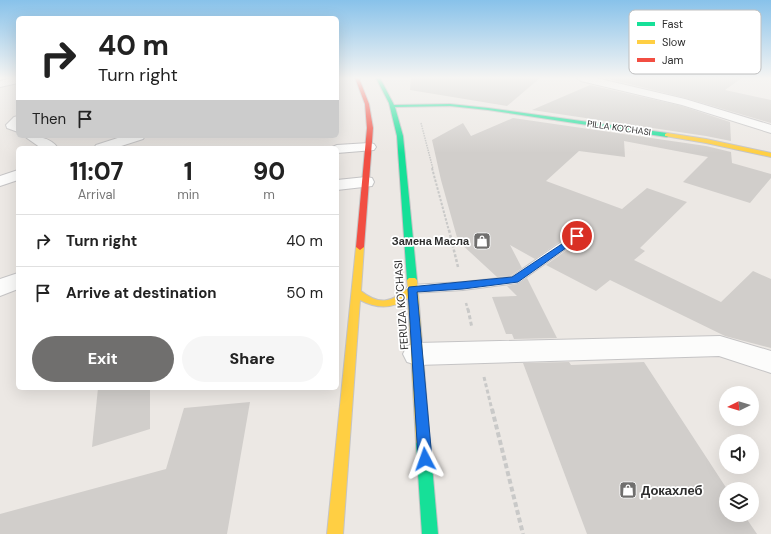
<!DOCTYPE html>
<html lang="en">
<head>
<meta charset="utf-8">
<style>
  body { margin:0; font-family:"DM Sans",sans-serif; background:#f6f6f6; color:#222; height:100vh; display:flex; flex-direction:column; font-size:15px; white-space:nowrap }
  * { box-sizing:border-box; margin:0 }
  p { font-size:13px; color:#767676 }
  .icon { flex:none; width:22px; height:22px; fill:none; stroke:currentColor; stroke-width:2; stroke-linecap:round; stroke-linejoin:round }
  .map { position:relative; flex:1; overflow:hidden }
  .details { position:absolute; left:16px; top:146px; width:323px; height:244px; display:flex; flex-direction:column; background:#fff; border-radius:6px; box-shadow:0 4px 16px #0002 }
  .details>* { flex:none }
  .hud { position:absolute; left:16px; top:16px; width:323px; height:122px; border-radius:6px; box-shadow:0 4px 16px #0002; background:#fff; color:#222; overflow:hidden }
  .needle { width:26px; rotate:265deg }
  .fabs { position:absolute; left:719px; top:386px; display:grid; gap:8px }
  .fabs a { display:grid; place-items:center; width:40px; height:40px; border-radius:50%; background:#fff; box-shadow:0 4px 16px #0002; font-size:20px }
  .pin { position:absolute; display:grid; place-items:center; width:34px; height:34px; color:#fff; margin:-17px; border:2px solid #fff; border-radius:50%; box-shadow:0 1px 4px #0007 }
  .me { position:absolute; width:44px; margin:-22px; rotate:356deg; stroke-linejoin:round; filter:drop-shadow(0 0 3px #0008) }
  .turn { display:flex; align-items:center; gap:14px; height:84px; padding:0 16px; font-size:18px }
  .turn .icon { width:52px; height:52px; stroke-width:2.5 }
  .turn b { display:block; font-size:28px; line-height:34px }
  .then { display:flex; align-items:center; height:38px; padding:0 16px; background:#0003; gap:8px; font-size:15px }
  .eta { display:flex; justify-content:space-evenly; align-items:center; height:68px; text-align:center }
  .eta b { font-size:24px; font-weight:800; line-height:28px }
  .button { display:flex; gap:8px; margin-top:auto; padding:8px 16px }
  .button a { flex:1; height:46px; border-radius:24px; background:#706f6e; color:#fff; font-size:16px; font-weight:800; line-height:46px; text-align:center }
  .button a+a { background:#f6f6f6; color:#222 }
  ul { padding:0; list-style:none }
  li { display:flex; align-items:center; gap:12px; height:52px; padding:0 16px; border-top:1px solid #e0e0e0 }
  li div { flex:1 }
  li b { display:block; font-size:15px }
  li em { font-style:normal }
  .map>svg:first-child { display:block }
  .building { fill:#d1cecb }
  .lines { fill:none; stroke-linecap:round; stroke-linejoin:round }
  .lane-casing { stroke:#c5c4c5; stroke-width:2 }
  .street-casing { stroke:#c5c4c5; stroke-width:2 }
  .fast-casing { stroke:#c5c4c5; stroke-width:2 }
  .slow-casing { stroke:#c5c4c5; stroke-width:2 }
  .jam-casing { stroke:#c5c4c5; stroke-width:2 }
  .path-far4 { stroke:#c9c9c8; stroke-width:1.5; stroke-dasharray:1.5 1; stroke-linecap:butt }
  .path-far3 { stroke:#c9c9c8; stroke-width:2; stroke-dasharray:2.5 1.5; stroke-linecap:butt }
  .path-far2 { stroke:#c9c9c8; stroke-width:2.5; stroke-dasharray:3 2; stroke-linecap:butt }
  .path-far1 { stroke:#c9c9c8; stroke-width:3; stroke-dasharray:4 2.5; stroke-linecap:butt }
  .path { stroke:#c9c9c8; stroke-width:4; stroke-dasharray:5 3; stroke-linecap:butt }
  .lane { fill:#fcfcfb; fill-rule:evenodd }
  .street { fill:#fcfcfb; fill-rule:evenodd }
  .fast { fill:#16e098; fill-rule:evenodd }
  .slow { fill:#ffcf43; fill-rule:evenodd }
  .jam { fill:#f24e42; fill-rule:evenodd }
  .route { fill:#1a73e8; stroke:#114b97 }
  .labels { text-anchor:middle; stroke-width:3.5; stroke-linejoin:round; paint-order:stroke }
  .far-street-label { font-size:9px; fill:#2e2e2e; stroke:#fff }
  .poi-label { font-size:11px; font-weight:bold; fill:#2e2e2e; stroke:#fff; text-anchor:end }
  .street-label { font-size:11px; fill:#2e2e2e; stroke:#fff }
  .near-poi-label { font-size:13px; font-weight:bold; fill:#2e2e2e; stroke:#fff; text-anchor:start }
  .key { fill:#fff; stroke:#c0c0c0; stroke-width:1 }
  .key-label { font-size:11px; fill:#2e2e2e }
</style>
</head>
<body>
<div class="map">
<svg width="771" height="534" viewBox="0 0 771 534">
  <rect width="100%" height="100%" fill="#ece8e4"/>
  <!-- building -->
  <g class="building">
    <polygon points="411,78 540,78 507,106 410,90"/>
    <polygon points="605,78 742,78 725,90 771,100 771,123 685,98"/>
    <polygon points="590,85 682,106 730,122 731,141 706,136 532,110"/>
    <polygon points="513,118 706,146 731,152 732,163 771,174 771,178 750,203 683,182 708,157 624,141 625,157 579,151 546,181 622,209 647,188 687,202 640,248 645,251 634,260 721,302 753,271 771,279 771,348 725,336 610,280 596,291 546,265 582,239 583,236 578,232 572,233 535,259 510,245 522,268 510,276 497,277 458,241 441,180 432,140 463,123 471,136"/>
    <polygon points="527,278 557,338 514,339 512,334 506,334 492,297 517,296 507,286 518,284"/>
    <polygon points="569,362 571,365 644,362 727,489 726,515 744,515 757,534 587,534 523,363"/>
    <polygon points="98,388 150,388 150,429 92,447"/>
    <polygon points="250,402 227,534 0,534 0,514 166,469 184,408"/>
  </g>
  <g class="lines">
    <defs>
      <polygon id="lane" points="577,233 582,236 581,238 518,283 463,290 412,293 408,292 406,289 408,286 412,285 463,282 511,277 573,234"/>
      <g id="street">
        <polygon points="11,78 18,78 18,83 0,87 0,81"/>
        <polygon points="576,78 596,78 685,99 771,125 771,133 682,105 581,81"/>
        <polygon points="18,116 18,132 7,128 6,125 14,117"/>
        <path d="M24,136C37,136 50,137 58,148H41Z"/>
        <polygon points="124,136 145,136 143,139 115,148 94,148 96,145"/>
        <polygon points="369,143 374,144 376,147 374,150 337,153 337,148 330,148 337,145"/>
        <polygon points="18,170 18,180 0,186 0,176"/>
        <polygon points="366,177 372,178 374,182 372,186 337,190 337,180"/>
        <polygon points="18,273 18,289 0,296 0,279"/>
        <polygon points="720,336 771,351 771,373 719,356 417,365 407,362 403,354 407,346 417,343"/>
      </g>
      <g id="fast">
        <polygon points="376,78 380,78 394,105 450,104 488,108 667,133 670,135 667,137 488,110 450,106 395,107 403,136 417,280 412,283 407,280 397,136 389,103"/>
        <polygon points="423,436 428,438 430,442 438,534 422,534 416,442 418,438"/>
      </g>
      <g id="slow">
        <polygon points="667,133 706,139 771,153 771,157 706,143 665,136 665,134"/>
        <path d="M360,244L364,247L361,291C379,305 391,303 408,288L407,280L409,278H415L417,280L430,442L428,446L423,448L418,446L416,442L408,298C393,309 377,309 360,300L343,534H327L356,247Z"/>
      </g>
      <polygon id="jam" points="355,78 359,78 369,104 373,128 364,247 360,250 356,247 367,128 365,104"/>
    </defs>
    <!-- lane casing -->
    <use href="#lane" class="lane-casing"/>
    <!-- street casing -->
    <use href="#street" class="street-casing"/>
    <!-- fast casing -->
    <use href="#fast" class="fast-casing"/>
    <!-- slow casing -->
    <use href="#slow" class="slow-casing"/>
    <!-- jam casing -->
    <use href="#jam" class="jam-casing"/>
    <!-- path-far4 -->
    <polyline class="path-far4" points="421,123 433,169"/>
    <!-- path-far3 -->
    <polyline class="path-far3" points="432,168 449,231"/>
    <!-- path-far2 -->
    <g class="path-far2">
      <polyline points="449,230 458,267"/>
      <polyline points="466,303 468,310"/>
    </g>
    <!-- path-far1 -->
    <g class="path-far1">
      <polyline points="468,309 472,328"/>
      <polyline points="484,377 492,410"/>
    </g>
    <!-- path -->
    <polyline class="path" points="492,409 523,534"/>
    <!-- lane -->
    <use href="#lane" class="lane"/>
    <!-- street -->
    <use href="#street" class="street"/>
    <!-- fast -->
    <use href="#fast" class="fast"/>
    <!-- slow -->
    <use href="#slow" class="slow"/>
    <!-- jam -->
    <use href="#jam" class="jam"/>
  </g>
  <!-- sky -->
  <linearGradient id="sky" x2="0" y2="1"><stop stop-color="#88c2ea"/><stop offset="0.51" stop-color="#f6f5f3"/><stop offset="1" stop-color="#f6f5f3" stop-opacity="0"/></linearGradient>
  <rect width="771" height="153" fill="url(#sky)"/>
  <!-- route -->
  <polygon class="route" points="577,234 581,236 580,238 518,282 463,289 417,292 432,459 430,464 425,466 420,464 418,459 408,289 409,287 512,277"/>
  <!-- icons -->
  <defs>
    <symbol id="shop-square" viewBox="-11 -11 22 22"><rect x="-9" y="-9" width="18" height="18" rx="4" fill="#706f6e" stroke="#fff"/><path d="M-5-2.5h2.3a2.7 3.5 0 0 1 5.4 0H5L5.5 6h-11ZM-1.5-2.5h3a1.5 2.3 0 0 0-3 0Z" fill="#fff"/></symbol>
  </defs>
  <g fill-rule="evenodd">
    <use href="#shop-square" x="472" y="231" width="20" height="20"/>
    <use href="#shop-square" x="618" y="480" width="20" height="20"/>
  </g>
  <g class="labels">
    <!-- far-street labels -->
    <g class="far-street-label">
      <text transform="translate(619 128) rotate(8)" y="3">PILLA KO'CHASI</text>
    </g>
    <!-- poi labels -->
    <g class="poi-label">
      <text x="469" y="245">Замена Масла</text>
    </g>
    <!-- street labels -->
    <g class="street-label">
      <text transform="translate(401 305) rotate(-94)" y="4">FERUZA KO'CHASI</text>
    </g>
    <!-- near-poi labels -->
    <g class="near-poi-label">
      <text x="641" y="495">Докахлеб</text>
    </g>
  </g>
  <!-- legend -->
  <rect x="629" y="10" width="132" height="64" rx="6" class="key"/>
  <rect x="637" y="22" width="18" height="4" fill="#16e098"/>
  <rect x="637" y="40" width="18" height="4" fill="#ffcf43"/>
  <rect x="637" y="58" width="18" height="4" fill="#f24e42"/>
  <g class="key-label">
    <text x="662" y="28">Fast</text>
    <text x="662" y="46">Slow</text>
    <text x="662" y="64">Jam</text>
  </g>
</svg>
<div class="fabs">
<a><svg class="needle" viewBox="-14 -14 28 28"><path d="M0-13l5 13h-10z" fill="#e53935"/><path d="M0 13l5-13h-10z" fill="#767676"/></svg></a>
<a><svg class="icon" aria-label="sound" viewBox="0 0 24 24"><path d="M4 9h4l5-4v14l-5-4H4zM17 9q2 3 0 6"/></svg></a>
<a><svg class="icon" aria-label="layers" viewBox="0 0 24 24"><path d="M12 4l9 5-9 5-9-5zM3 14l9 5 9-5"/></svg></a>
</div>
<div class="pin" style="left:577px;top:236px;background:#d93025"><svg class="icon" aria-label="arrive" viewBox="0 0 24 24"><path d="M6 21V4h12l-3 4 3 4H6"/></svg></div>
<svg class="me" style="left:425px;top:459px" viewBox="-20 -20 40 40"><path d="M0-17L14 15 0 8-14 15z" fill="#1a73e8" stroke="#fff" stroke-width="4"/></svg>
<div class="hud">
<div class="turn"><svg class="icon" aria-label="right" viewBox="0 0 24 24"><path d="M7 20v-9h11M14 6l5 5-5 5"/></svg><div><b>40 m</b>Turn right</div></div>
<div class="then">Then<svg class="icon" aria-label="arrive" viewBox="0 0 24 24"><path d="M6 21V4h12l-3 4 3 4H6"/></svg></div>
</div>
<section class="details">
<div class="eta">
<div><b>11:07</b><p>Arrival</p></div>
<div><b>1</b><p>min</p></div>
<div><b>90</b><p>m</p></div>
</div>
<ul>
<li><svg class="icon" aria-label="right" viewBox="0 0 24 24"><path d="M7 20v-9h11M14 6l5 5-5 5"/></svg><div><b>Turn right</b></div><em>40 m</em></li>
<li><svg class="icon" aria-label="arrive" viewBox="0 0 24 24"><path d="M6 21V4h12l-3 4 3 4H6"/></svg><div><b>Arrive at destination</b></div><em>50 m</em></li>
</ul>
<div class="button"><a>Exit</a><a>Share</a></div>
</section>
</div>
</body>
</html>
